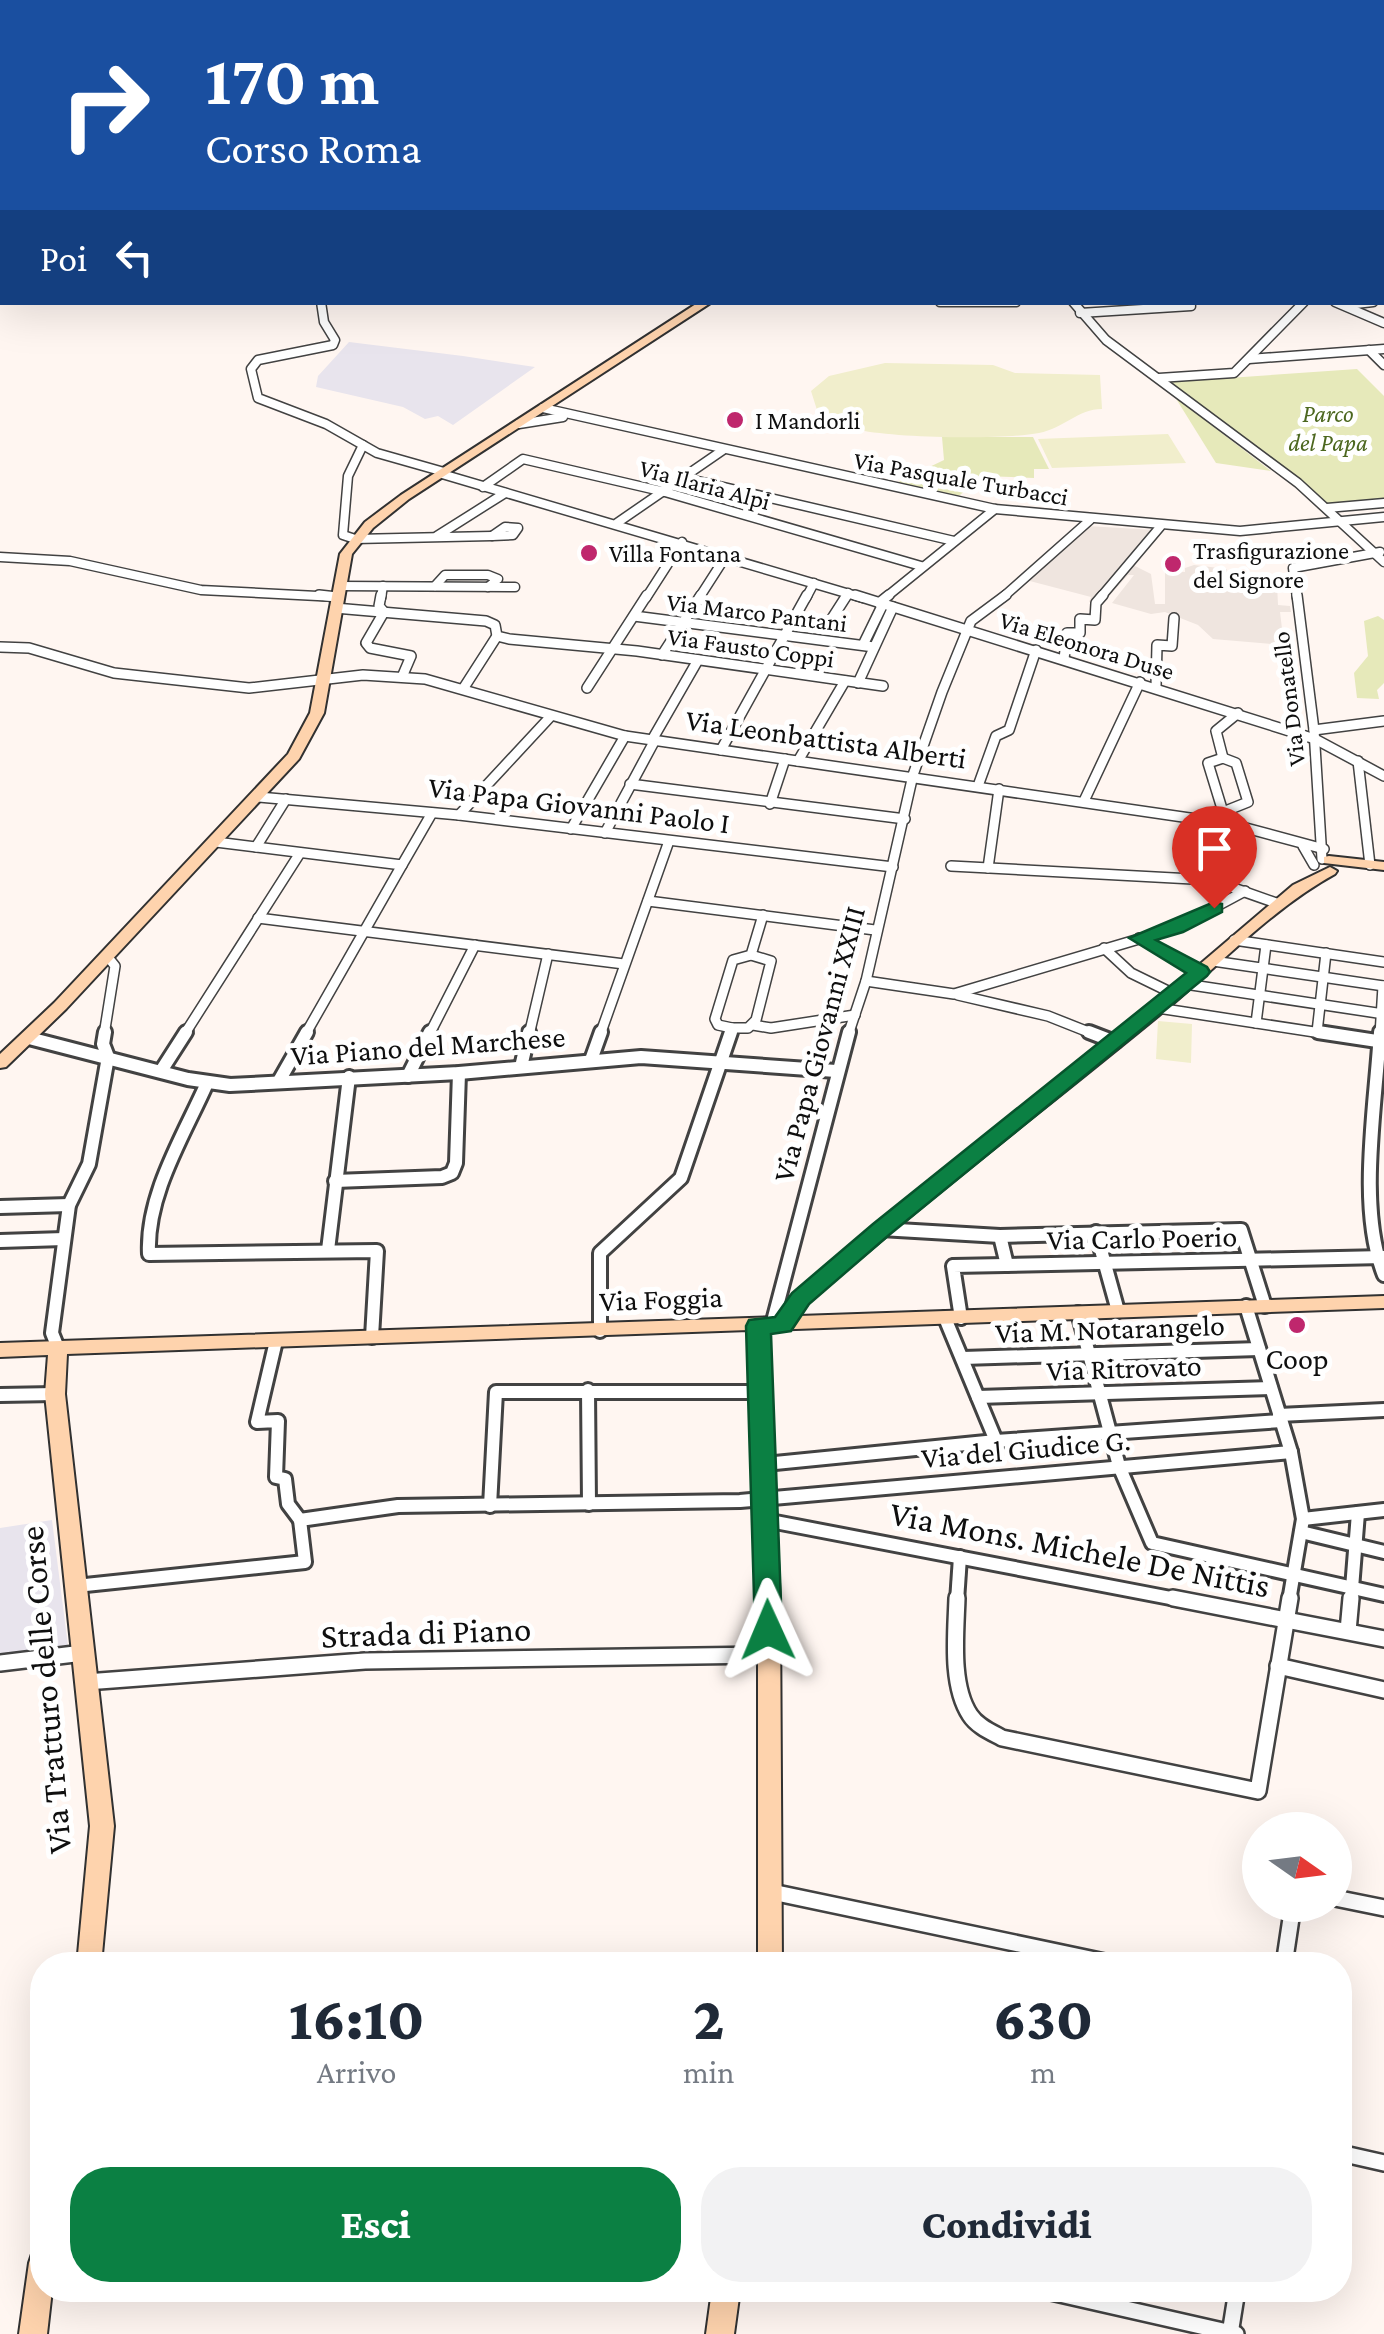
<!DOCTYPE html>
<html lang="it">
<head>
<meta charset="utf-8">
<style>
  body { margin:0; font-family:"Crimson Pro",serif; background:#f2f2f3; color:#1f2937; height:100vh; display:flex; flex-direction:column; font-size:38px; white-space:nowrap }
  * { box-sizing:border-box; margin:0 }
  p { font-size:32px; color:#747a83 }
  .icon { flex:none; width:55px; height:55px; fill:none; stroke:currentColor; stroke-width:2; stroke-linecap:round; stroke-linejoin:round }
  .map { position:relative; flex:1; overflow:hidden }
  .details { position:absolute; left:30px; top:1952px; width:1322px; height:350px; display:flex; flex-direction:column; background:#fff; border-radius:40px; box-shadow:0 10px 40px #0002 }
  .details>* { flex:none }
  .banner { position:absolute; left:0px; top:0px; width:1385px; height:305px; box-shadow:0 10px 40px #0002; background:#1a4fa0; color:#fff; overflow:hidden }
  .needle { width:65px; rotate:104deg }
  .buttons { position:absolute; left:1242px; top:1812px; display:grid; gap:20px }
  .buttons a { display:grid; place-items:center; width:110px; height:110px; border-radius:50%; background:#fff; box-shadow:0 10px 40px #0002; font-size:50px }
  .pin { position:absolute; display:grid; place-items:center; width:85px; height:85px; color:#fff; margin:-102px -42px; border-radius:50% 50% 50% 0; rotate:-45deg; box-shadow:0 0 10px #0007 }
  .pin .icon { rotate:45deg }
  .me { position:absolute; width:110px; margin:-55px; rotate:359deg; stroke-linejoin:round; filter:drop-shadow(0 0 8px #0008) }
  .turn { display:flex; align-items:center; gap:35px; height:210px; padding:0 40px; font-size:45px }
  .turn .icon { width:130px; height:130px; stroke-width:2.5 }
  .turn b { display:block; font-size:70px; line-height:85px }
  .then { display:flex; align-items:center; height:95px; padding:0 40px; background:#0003; gap:20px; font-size:38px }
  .eta { display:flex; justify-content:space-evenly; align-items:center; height:170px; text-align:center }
  .eta b { font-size:60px; font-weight:800; line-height:70px }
  .button { display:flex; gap:20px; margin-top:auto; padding:20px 40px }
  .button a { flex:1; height:115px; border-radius:40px; background:#0b8043; color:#fff; font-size:40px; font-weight:800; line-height:115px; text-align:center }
  .button a+a { background:#f2f2f3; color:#1f2937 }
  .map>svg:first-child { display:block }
  .industrial { fill:#e8e4ed }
  .green { fill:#e6e9ba }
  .pitch { fill:#f1eecc }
  .plaza { fill:#efe5df }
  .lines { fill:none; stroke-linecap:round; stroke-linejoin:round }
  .street-far4-casing { stroke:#424242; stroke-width:8 }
  .street-far3-casing { stroke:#424242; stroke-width:11 }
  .street-far2-casing { stroke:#424242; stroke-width:12 }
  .street-far1-casing { stroke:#424242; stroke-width:18 }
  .street-casing { stroke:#424242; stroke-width:20 }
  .secondary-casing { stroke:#313131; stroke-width:4 }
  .street-far4 { stroke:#fff; stroke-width:5 }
  .street-far3 { stroke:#fff; stroke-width:8 }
  .street-far2 { stroke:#fff; stroke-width:9 }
  .street-far1 { stroke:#fff; stroke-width:12 }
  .street { stroke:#fff; stroke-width:15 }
  .secondary { fill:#fed3ad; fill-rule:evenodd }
  .route { fill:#0b8043; stroke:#07532c; stroke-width:2.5 }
  .poi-dot { fill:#bf276d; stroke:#fff; stroke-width:4 }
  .labels { text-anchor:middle; stroke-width:10; stroke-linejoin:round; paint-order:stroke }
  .far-park-label { font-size:25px; font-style:italic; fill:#4c671f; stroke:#fff }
  .far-poi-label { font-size:25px; fill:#0f0f0f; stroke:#fff; text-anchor:start }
  .far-street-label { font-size:25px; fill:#0f0f0f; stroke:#fff }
  .street-label { font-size:30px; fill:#0f0f0f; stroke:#fff }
  .poi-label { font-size:30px; fill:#0f0f0f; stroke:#fff }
  .near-street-label { font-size:35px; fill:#0f0f0f; stroke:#fff }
</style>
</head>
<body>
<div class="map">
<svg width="1384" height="2334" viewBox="0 0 1384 2334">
  <rect width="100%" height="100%" fill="#fff6f1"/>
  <!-- industrial -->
  <g class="industrial">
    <polygon points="349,342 463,356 535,367 453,425 438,416 425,419 403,407 316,387 318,376"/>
    <polygon points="52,1520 68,1646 0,1656 0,1528"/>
  </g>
  <!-- green -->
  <g class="green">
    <polygon points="1357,369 1384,396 1384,500 1330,505 1171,382"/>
    <polygon points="1175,397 1271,471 1216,463"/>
    <polygon points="942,437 1033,437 1049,469 1034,469 1034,478 984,476 956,498 894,484 944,460"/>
    <polygon points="1378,616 1384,620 1384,683 1377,690 1379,699 1357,698 1354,673 1368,656 1364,621"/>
  </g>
  <!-- pitch -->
  <g class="pitch">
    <path d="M885,363L993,365L1015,373L1100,375L1102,409C1078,409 1064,428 1039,433C1000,440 898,438 859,430C843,426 830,420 817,410L811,391L829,376Z"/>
    <polygon points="1168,434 1186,463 1052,468 1038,439"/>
    <polygon points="1158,1021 1192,1024 1191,1063 1156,1059"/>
  </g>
  <!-- plaza -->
  <polygon class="plaza" points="1086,526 1157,530 1127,562 1151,574 1155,604 1165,604 1165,571 1185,572 1185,568 1194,565 1227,569 1227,581 1211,580 1210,584 1250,587 1252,581 1277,584 1278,605 1290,606 1291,612 1280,612 1283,637 1293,639 1294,646 1213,639 1198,625 1165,612 1151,614 1112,603 1134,575 1128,575 1102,604 1089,602 1091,597 1026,580"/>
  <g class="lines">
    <defs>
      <g id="street-far4">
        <polyline points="780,0 785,2"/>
        <polyline points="1382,226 1384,230"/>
      </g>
      <g id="street-far3">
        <polyline points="321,302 324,322 335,340 333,345 258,360 251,369 258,398 326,424 377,453 444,472"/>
        <polyline points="940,302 1016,302"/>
        <polyline points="1073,302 1106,340 1298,483 1384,562"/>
        <polyline points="1335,302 1384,323"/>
        <polyline points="1347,305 1373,302"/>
        <polyline points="1080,313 1191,306"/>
        <polyline points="1369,350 1384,365"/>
        <polyline points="1249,359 1384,349"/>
        <polyline points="1159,378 1234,373 1304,302"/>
        <polyline points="543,408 995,509 1240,531 1384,517"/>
        <polyline points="519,424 563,417"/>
        <polyline points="363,445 348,476 343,535 355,539 492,536"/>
        <polyline points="442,474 863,598"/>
        <polyline points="685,478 954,541"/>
        <polyline points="483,487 523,459 665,492 921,566"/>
        <polyline points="1327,508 1384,503"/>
        <polyline points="617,523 723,450"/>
        <polygon points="505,527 518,528 513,535 492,536"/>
        <polyline points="437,536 505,493"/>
        <polyline points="0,557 70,561 201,590 337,597"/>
        <polyline points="339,586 515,587"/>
        <polyline points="435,586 445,575 488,575 498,579 488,587"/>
        <polyline points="381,598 383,586"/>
        <polyline points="646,598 682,542"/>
        <polyline points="699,598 726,556"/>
        <polyline points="806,598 814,583"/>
        <polyline points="845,598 848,593"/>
        <polyline points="885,598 995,509"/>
        <polyline points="1002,598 1090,520"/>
        <polyline points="1100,598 1160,527"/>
        <polyline points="1297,598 1293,568 1380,552"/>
      </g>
      <g id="street-far2">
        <polyline points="319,595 337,597"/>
        <polyline points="381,595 379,606 384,612 366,643 370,648 411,656 402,677"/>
        <polyline points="855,595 1315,739 1384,776"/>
        <polyline points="1297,595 1314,730 1322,859"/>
        <polyline points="879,603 889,595"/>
        <polyline points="335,608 486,621 495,625 497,636 509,639 637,651 883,686"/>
        <polyline points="634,616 874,647"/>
        <polyline points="829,623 847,595"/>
        <polyline points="863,645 883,604"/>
        <polyline points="0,647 29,648 114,673 249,688 363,675 425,679 625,736 1231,824 1324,849"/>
        <polyline points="662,655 701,595"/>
        <polyline points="1064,659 1067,633 1080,633 1080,619 1095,620 1096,603 1103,595"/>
        <polyline points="858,683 893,607"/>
        <polyline points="1156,686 1157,645 1172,646 1174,618"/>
        <polyline points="587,688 647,595"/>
        <polyline points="463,689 497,636"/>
        <polyline points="1314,730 1384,721"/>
        <polyline points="652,740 698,660"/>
        <polyline points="721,750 807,595"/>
        <polyline points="1223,758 1216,731 1238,713"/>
        <polygon points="1223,758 1236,763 1248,802 1223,812 1208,763"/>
        <polyline points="798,761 845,681"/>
        <polyline points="1358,761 1370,865"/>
        <polyline points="630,784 905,819"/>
        <polyline points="978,786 996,736 1009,730 1036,650"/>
        <polyline points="259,797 459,815 893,867"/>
        <polyline points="1084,801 1140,682"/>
        <polyline points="770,804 785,759"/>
        <polyline points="1223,812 1231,824"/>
        <polyline points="459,815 551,716"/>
        <polyline points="1208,820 1223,812"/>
        <polyline points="571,829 625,736"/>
        <polyline points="605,833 655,740"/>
        <polyline points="216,842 402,865 432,813"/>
        <polyline points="1303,846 1314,865"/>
        <polyline points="256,847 286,799"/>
        <polyline points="951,866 1211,880 1279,904"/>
        <polyline points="988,868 999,789"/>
        <polyline points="648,901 875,930"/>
        <polyline points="258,918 624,964"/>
        <polyline points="1139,938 1200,972"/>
        <polyline points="1234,940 1384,962"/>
        <polyline points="1104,948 1131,973 1174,994"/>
        <polyline points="1213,961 1384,986"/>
        <polyline points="866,981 954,994 1176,928 1245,891"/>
        <polyline points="1185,984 1384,1014"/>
        <polyline points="958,995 1048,1016 1096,1035"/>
        <polyline points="1158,1008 1334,1035"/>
        <polyline points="1256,1023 1266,945"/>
        <polyline points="753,1025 771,1028 855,1015"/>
        <polyline points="732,1028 718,1025 715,1019 733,960 751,955 763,915"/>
        <polyline points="1317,1032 1326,953"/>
        <polyline points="104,1035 115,966 107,956"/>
        <polyline points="184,1035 300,853"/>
        <polyline points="305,1035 402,865"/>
        <polyline points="429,1035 475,945"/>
        <polyline points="529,1035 548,954"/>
        <polyline points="600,1035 669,841"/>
        <polyline points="730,1035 732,1028 748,1028 756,1020 771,961 751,955"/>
        <polyline points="848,1035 866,981 913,775 942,692 971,621 1006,595"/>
        <polyline points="1380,1035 1383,986"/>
      </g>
      <g id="street-far1">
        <polyline points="1089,1032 1115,1042"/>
        <polyline points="1318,1032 1384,1042"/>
        <path d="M1380,1032C1376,1105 1357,1207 1384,1275"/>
        <polyline points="29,1038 188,1079 230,1085 459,1073 641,1057 836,1071"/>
        <polyline points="591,1060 601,1032"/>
        <polyline points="521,1067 529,1032"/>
        <polyline points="161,1071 186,1032"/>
        <polyline points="408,1076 430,1032"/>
        <polyline points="279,1081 307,1032"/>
        <path d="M207,1083C184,1135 146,1195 149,1254L377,1251L372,1337"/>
        <polyline points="335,1181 442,1177 452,1173 456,1163 459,1073"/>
        <polyline points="0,1207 69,1205"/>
        <polyline points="881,1229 1000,1236 1241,1230 1265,1306"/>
        <polyline points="1096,1232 1118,1311"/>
        <polyline points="1000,1236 1007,1265"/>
        <polyline points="0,1241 64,1239"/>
        <polyline points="328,1250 349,1077"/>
        <polyline points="1246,1306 1291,1452 1303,1519 1289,1601"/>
        <polyline points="1078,1313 1119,1466 1152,1543 1384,1595"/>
        <polyline points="945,1318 996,1441"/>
        <polyline points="961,1318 953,1266 1384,1257"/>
        <polyline points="772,1325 849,1032"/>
        <polyline points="600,1331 600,1253 681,1178 731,1032"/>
        <polyline points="276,1341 257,1422 278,1421 276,1477 285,1479 288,1504 300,1520"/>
        <polyline points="58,1348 52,1333 69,1205 89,1164 108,1057 103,1044 105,1032"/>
        <polyline points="963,1358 1259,1349"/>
        <polyline points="588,1390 589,1504"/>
        <polyline points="0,1395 55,1394"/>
        <polyline points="978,1397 1271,1388"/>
        <polyline points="1279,1415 1384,1410"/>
        <polyline points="765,1464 996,1441 1281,1421"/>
        <polyline points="490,1506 496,1392 760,1392"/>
        <polyline points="1303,1519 1384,1510"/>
        <polyline points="765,1520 1186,1601"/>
        <polyline points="1301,1532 1384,1552"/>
        <polyline points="76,1586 305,1562 300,1520 398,1506 740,1501 1291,1452"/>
        <polyline points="957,1601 960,1557"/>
        <polyline points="1351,1601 1358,1513"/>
      </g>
      <g id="street">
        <path d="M957,1598C956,1633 950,1685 970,1715C977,1726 991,1732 1002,1738L1258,1791L1290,1598"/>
        <polyline points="1173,1598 1384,1639"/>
        <polyline points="1348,1631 1351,1598"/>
        <polyline points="0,1663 83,1653"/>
        <polyline points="1278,1666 1384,1690"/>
        <polyline points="86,1682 365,1661 768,1655"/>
        <polyline points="772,1892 1119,1965"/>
        <polyline points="1335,1898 1384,1908"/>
        <polyline points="1284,1965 1293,1905"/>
        <polyline points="1340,2153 1384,2163"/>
        <polyline points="1042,2290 1236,2334"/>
        <polyline points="1230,2334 1237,2290"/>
      </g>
      <g id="secondary">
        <polygon points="699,302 712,302 409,499 373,528 352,554 324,713 299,759 66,1009 6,1067 0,1068 0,1054 54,1003 288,754 310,713 340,554 365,522 401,495"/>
        <polygon points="1329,856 1384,862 1384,870 1324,863 1324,857"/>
        <path d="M1330,867L1337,871L1335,874C1271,909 1219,966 1163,1012C1044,1110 923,1202 808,1303L799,1316L1384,1296V1308L768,1330L780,1605L782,1965H758V1605L749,1330L67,1354L65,1394L114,1826L101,1965H77L90,1826L45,1394L48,1355L0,1357V1343L778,1317L794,1295L875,1225L1152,1005L1293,885Z"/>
        <polygon points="42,2250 42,2290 52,2290 47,2334 19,2334 29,2263 32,2254"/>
        <polygon points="712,2290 740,2290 734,2334 706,2334"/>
      </g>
    </defs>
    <!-- street-far4 casing -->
    <use href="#street-far4" class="street-far4-casing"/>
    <!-- street-far3 casing -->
    <use href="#street-far3" class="street-far3-casing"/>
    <!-- street-far2 casing -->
    <use href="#street-far2" class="street-far2-casing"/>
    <!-- street-far1 casing -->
    <use href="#street-far1" class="street-far1-casing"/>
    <!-- street casing -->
    <use href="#street" class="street-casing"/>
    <!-- secondary casing -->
    <use href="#secondary" class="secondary-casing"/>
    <!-- street-far4 -->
    <use href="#street-far4" class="street-far4"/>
    <!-- street-far3 -->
    <use href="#street-far3" class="street-far3"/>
    <!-- street-far2 -->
    <use href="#street-far2" class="street-far2"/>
    <!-- street-far1 -->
    <use href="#street-far1" class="street-far1"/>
    <!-- street -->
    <use href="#street" class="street"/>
    <!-- secondary -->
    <use href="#secondary" class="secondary"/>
  </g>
  <!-- route -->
  <polygon class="route" points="1214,902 1222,904 1222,912 1183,932 1156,940 1207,967 1210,972 1207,976 889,1235 809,1304 791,1331 771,1334 782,1630 778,1638 768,1641 759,1638 755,1630 746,1326 749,1320 775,1317 792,1293 873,1224 1186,973 1129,938"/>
  <!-- markers -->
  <g class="poi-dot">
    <circle cx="735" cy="420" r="10"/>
    <circle cx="589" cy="553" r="10"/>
    <circle cx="1173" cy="564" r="10"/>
    <circle cx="1297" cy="1325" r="10"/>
  </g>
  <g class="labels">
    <!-- far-park labels -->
    <g class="far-park-label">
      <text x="1328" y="422">Parco<tspan x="1328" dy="29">del Papa</tspan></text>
    </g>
    <!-- far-poi labels -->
    <g class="far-poi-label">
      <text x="755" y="429">I Mandorli</text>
      <text x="1193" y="559">Trasfigurazione<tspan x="1193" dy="29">del Signore</tspan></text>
      <text x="609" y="562">Villa Fontana</text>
    </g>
    <!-- far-street labels -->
    <g class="far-street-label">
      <text transform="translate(961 478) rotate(10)" y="9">Via Pasquale Turbacci</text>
      <text transform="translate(705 484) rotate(15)" y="9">Via Ilaria Alpi</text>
      <text transform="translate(757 612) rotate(7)" y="9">Via Marco Pantani</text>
      <text transform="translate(1087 645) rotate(17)" y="9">Via Eleonora Duse</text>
      <text transform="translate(751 647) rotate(8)" y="9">Via Fausto Coppi</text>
      <text transform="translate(1288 699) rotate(-97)" y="9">Via Donatello</text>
    </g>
    <!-- street labels -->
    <g class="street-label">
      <text transform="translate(826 739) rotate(8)" y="10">Via Leonbattista Alberti</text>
      <text transform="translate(579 805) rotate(7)" y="10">Via Papa Giovanni Paolo I</text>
      <text transform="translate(819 1044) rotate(-75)" y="10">Via Papa Giovanni XXIII</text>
      <text transform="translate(428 1046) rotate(-4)" y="10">Via Piano del Marchese</text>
      <text transform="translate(1142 1238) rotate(-1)" y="10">Via Carlo Poerio</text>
      <text transform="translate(661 1299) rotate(-2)" y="10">Via Foggia</text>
      <text transform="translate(1110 1329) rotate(-2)" y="10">Via M. Notarangelo</text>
      <text transform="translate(1124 1368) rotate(-2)" y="10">Via Ritrovato</text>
      <text transform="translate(1026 1449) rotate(-5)" y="10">Via del Giudice G.</text>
    </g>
    <!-- poi labels -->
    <g class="poi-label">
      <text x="1297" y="1369">Coop</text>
    </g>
    <!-- near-street labels -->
    <g class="near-street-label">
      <text transform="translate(1080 1549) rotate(11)" y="12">Via Mons. Michele De Nittis</text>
      <text transform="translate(426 1632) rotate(-2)" y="12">Strada di Piano</text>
      <text transform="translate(45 1690) rotate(-95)" y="12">Via Tratturo delle Corse</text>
    </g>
  </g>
</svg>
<div class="buttons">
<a><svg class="needle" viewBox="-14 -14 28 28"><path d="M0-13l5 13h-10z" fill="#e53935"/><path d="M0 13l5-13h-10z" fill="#747a83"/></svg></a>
</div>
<div class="pin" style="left:1214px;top:908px;background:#d93025"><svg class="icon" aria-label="arrive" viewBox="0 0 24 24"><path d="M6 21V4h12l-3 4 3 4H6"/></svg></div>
<svg class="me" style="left:768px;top:1630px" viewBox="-20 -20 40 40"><path d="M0-17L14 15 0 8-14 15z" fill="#0b8043" stroke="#fff" stroke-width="4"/></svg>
<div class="banner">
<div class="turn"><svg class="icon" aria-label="right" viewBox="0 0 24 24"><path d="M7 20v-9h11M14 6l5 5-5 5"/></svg><div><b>170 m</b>Corso Roma</div></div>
<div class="then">Poi<svg class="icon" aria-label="left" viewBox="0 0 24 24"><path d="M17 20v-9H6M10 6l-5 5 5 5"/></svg></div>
</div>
<section class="details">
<div class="eta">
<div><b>16:10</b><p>Arrivo</p></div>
<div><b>2</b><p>min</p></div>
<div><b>630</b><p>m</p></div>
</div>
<div class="button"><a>Esci</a><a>Condividi</a></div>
</section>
</div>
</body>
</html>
